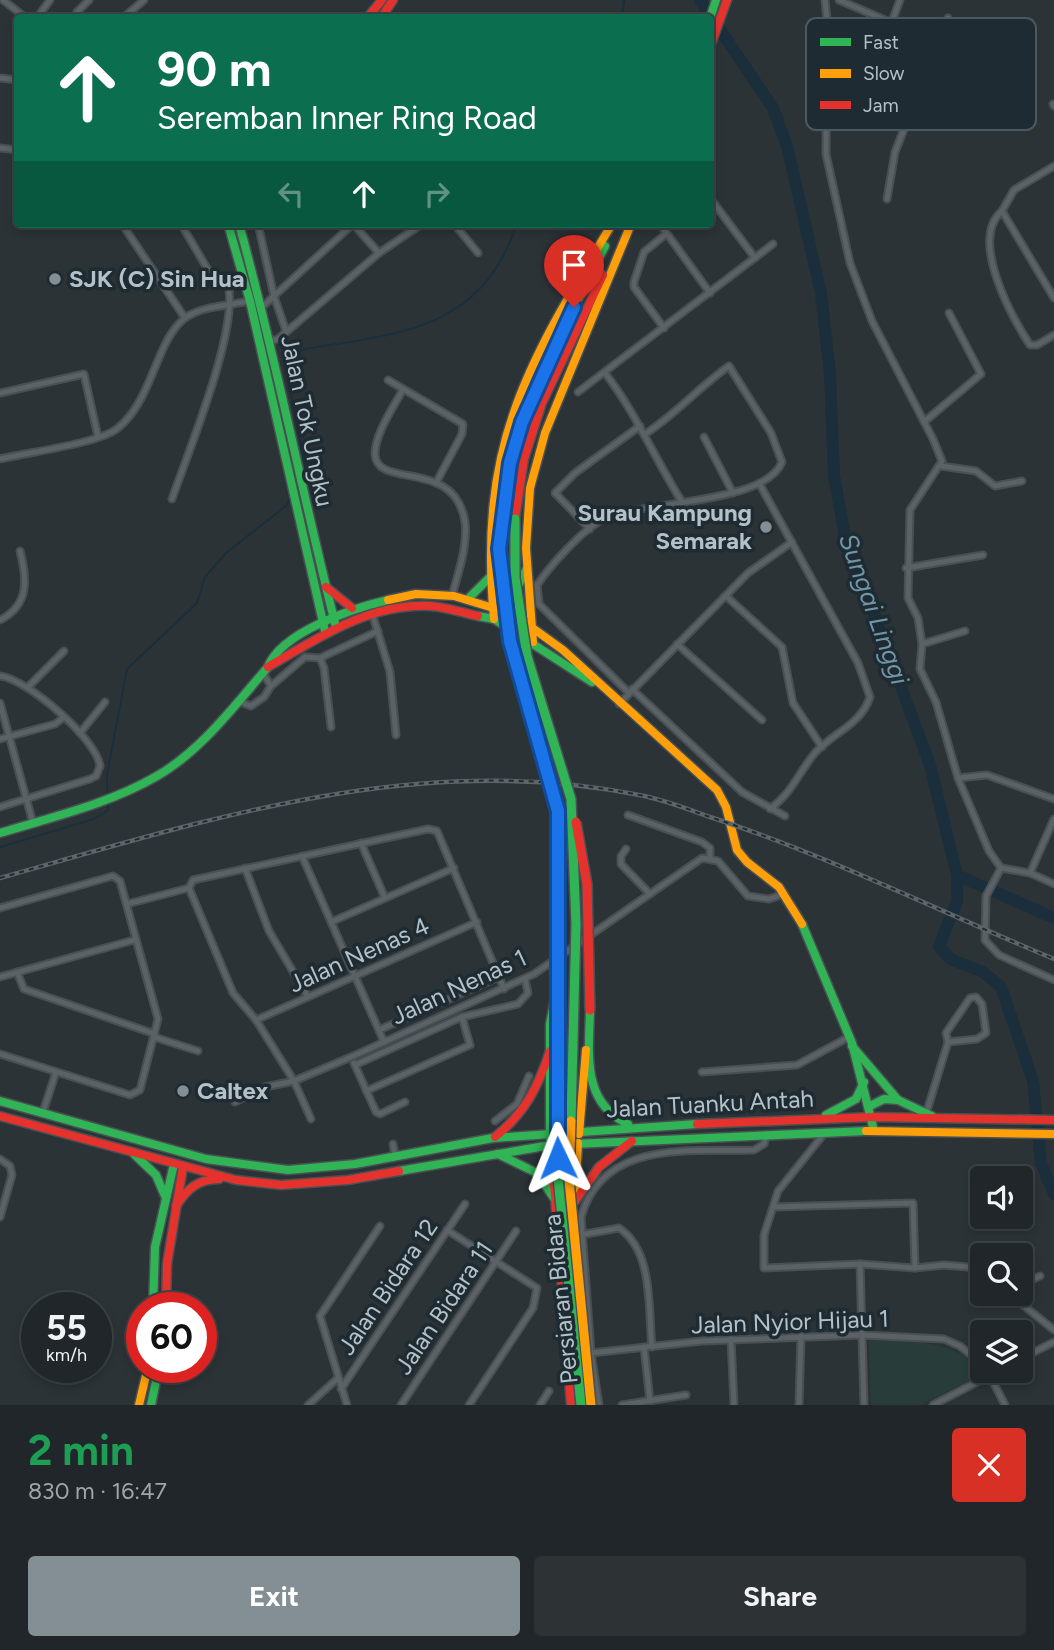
<!DOCTYPE html>
<html lang="en">
<head>
<meta charset="utf-8">
<style>
  body { margin:0; font-family:Figtree,sans-serif; background:#2d3235; color:#f1f3f6; height:100vh; display:flex; flex-direction:column; font-size:26px; white-space:nowrap }
  * { box-sizing:border-box; margin:0 }
  p { font-size:23px; color:#a2a5a8 }
  .icon { flex:none; width:38px; height:38px; fill:none; stroke:currentColor; stroke-width:2; stroke-linecap:round; stroke-linejoin:round }
  .map { position:relative; height:1405px; overflow:hidden }
  .drawer { display:flex; flex-direction:column; background:#202629; flex:1 }
  .drawer>* { flex:none }
  .banner { position:absolute; left:14px; top:14px; width:700px; height:214px; border-radius:7px; box-shadow:0 4px 10px #0003,0 0 0 2px #3d4346; background:#0b6e4f; color:#fff; overflow:hidden }
  .tools { position:absolute; left:970px; top:1166px; display:grid; gap:14px }
  .tools a { display:grid; place-items:center; width:63px; height:63px; border-radius:7px; background:#202629; box-shadow:0 4px 10px #0003,0 0 0 2px #3d4346; font-size:35px }
  .speed { position:absolute; left:21px; top:1292px; display:flex; gap:14px; font-size:35px; font-weight:700; text-align:center }
  .speed>* { display:grid; place-content:center; width:91px; height:91px; border-radius:50%; background:#202629; box-shadow:0 4px 10px #0003,0 0 0 2px #3d4346; line-height:1 }
  .speed small { font-size:18px; font-weight:400 }
  .speed .limit { border:10px solid #d22; background:#fff; color:#111 }
  .pin { position:absolute; display:grid; place-items:center; width:60px; height:60px; color:#fff; margin:-72px -30px; border-radius:50% 50% 50% 0; rotate:-45deg; box-shadow:0 0 7px #0007 }
  .pin .icon { rotate:45deg }
  .me { position:absolute; width:77px; margin:-38px; rotate:358deg; stroke-linejoin:round; filter:drop-shadow(0 0 5px #0008) }
  .turn { display:flex; align-items:center; gap:24px; height:147px; padding:0 28px; font-size:32px }
  .turn .icon { width:91px; height:91px; stroke-width:2.5 }
  .turn b { display:block; font-size:49px; line-height:60px }
  .lanes { display:flex; align-items:center; height:66px; padding:0 28px; background:#0003; justify-content:center; gap:35px; direction:ltr }
  .lanes .off { opacity:.35 }
  .round { display:grid; place-items:center; flex:none; width:74px; height:74px; border-radius:7px; background:#2d3235 }
  .overview { display:flex; align-items:center; justify-content:space-between; height:119px; padding:0 28px }
  h1 { font-size:42px; font-weight:700; line-height:52px; color:#1e9e55 }
  .button { display:flex; gap:14px; margin-top:auto; padding:14px 28px }
  .button a { flex:1; height:80px; border-radius:7px; background:#848f95; color:#fff; font-size:28px; font-weight:700; line-height:80px; text-align:center }
  .button a+a { background:#2d3235; color:#f1f3f6 }
  .map>svg:first-child { display:block }
  .green { fill:#283d3a }
  .lines { fill:none; stroke-linecap:round; stroke-linejoin:round }
  .stream { stroke:#1a2f3b; stroke-width:2 }
  .river { stroke:#1a2f3b; stroke-width:12 }
  .street-casing { stroke:#485054; stroke-width:9 }
  .fast-casing { stroke:#485054; stroke-width:11 }
  .slow-casing { stroke:#485054; stroke-width:11 }
  .jam-casing { stroke:#485054; stroke-width:11 }
  .street { stroke:#5b6165; stroke-width:5 }
  .fast { stroke:#30b455; stroke-width:8 }
  .slow { stroke:#ff9f0a; stroke-width:8 }
  .jam { stroke:#e5322d; stroke-width:8 }
  .rail-casing { stroke:#5e6569; stroke-width:4.5 }
  .rail { stroke:#1e2b32; stroke-width:2; stroke-dasharray:5; stroke-linecap:butt }
  .fast-bridge-casing { stroke:#485054; stroke-width:12; stroke-linecap:butt }
  .slow-bridge-casing { stroke:#485054; stroke-width:12; stroke-linecap:butt }
  .jam-bridge-casing { stroke:#485054; stroke-width:12; stroke-linecap:butt }
  .fast-bridge { stroke:#30b455; stroke-width:9 }
  .slow-bridge { stroke:#ff9f0a; stroke-width:9 }
  .jam-bridge { stroke:#e5322d; stroke-width:9 }
  .route-casing { stroke:#114b97; stroke-width:18 }
  .route { stroke:#1a73e8; stroke-width:12 }
  .poi-dot { fill:#848f95; stroke:#1e2b32; stroke-width:2.5 }
  .labels { text-anchor:middle; stroke-width:7; stroke-linejoin:round; paint-order:stroke }
  .poi-label { font-size:24px; font-weight:bold; fill:#b4c1c8; stroke:#1e2b32; text-anchor:start }
  .street-label { font-size:24px; fill:#b4c1c8; stroke:#1e2b32 }
  .water-label { font-size:26px; font-style:italic; fill:#6f95a6; stroke:#1e2b32 }
  .key { fill:#1e2b32; stroke:#4b585f; stroke-width:2 }
  .key-label { font-size:19px; fill:#b4c1c8 }
</style>
</head>
<body>
<div class="map">
<svg width="1054" height="1405" viewBox="0 0 1054 1405">
  <rect width="100%" height="100%" fill="#2b3337"/>
  <!-- green -->
  <path class="green" d="M869,1340C919,1343 947,1338 985,1372L921,1405H871Z"/>
  <g class="lines">
    <!-- stream -->
    <g class="stream">
      <polyline points="622,18 624,0"/>
      <path d="M303,477L306,471L287,374L288,357L300,350C397,333 479,334 517,224"/>
      <polyline points="107,794 107,775 127,669 197,603 205,577 226,553 286,506 291,497"/>
      <polyline points="0,847 94,819 108,810 108,803"/>
    </g>
    <!-- river -->
    <g class="river">
      <polyline points="700,0 773,108 787,146 821,293 830,374 834,476 845,536 930,765 957,875 957,901 939,946 950,959 983,972 1001,987 1033,1081 1041,1163 1054,1194"/>
      <polyline points="957,875 1054,918"/>
    </g>
    <defs>
      <g id="street">
        <polyline points="3,0 26,18"/>
        <polyline points="825,0 827,20 826,154 850,263 872,321 933,439 942,461 910,510 908,598 918,618 922,644 920,669 936,702 958,778 989,851 1001,868"/>
        <polyline points="839,0 938,43"/>
        <polyline points="37,18 50,0"/>
        <polyline points="82,18 77,12 89,0"/>
        <polyline points="123,18 144,0"/>
        <polyline points="891,24 900,0"/>
        <polyline points="0,78 18,80"/>
        <polyline points="1053,104 1054,106"/>
        <polyline points="0,148 18,150"/>
        <polyline points="1054,166 1014,190 1002,211 1054,298"/>
        <polyline points="710,198 755,258"/>
        <polyline points="887,199 895,152 948,18"/>
        <path d="M1002,211C969,239 1011,316 1030,345H1037L1054,335"/>
        <polyline points="122,224 185,318"/>
        <polyline points="258,224 274,296 286,331"/>
        <polyline points="353,224 379,253"/>
        <polyline points="454,224 478,253"/>
        <polyline points="660,224 710,293"/>
        <polyline points="262,307 353,224"/>
        <polyline points="664,328 634,287 634,282 644,252 666,234"/>
        <polyline points="270,341 278,339 379,253 422,224"/>
        <path d="M605,373C636,413 655,459 682,502"/>
        <polyline points="388,380 463,424 462,434 436,483"/>
        <path d="M403,389C394,407 375,433 375,454C376,490 455,457 465,522C468,546 458,573 452,596"/>
        <polyline points="578,392 773,244"/>
        <polyline points="0,393 84,374 98,437"/>
        <polyline points="924,422 981,374 949,313"/>
        <polyline points="704,437 733,493"/>
        <path d="M0,459C28,452 98,444 118,428C154,399 156,336 188,316C205,306 231,305 250,301"/>
        <polyline points="941,466 976,471 995,486 1022,481"/>
        <path d="M759,483L858,663L870,697C861,725 832,733 814,754C798,774 791,794 770,809"/>
        <path d="M172,499C188,452 242,323 227,281L214,280L181,224"/>
        <polyline points="590,529 555,493 575,473 640,426"/>
        <polyline points="906,568 983,555"/>
        <polyline points="726,596 782,647 793,703 822,747"/>
        <polyline points="372,613 390,672 396,735"/>
        <path d="M0,620C30,605 27,578 20,551"/>
        <polyline points="677,644 762,720"/>
        <polyline points="922,644 965,631"/>
        <polyline points="320,658 378,631"/>
        <path d="M0,676C27,679 96,738 100,766L96,776L90,779L0,807"/>
        <polyline points="271,686 305,657 320,658 324,668 331,727"/>
        <polyline points="28,687 64,651"/>
        <polyline points="632,689 742,792 785,816"/>
        <path d="M629,693L539,604L537,585C550,566 582,530 602,520C642,500 765,505 782,462L771,433L729,366C699,387 676,414 645,434"/>
        <polyline points="238,701 251,706 264,697 271,686 263,673"/>
        <polyline points="0,703 33,823"/>
        <polyline points="619,704 748,573 792,542"/>
        <polyline points="80,733 105,702"/>
        <polyline points="0,739 55,724 63,718"/>
        <polyline points="958,778 987,775 1054,799"/>
        <polyline points="628,815 702,842 710,848 710,857"/>
        <polyline points="361,843 385,898"/>
        <polyline points="626,849 621,856 621,864 650,894"/>
        <polyline points="302,856 384,1042"/>
        <polyline points="245,868 269,931 308,997"/>
        <polyline points="1001,868 986,896 985,940 999,955 1054,980"/>
        <polyline points="1001,868 1030,873 1054,884"/>
        <polyline points="1030,873 1054,819"/>
        <polyline points="127,904 189,888"/>
        <polyline points="0,908 113,876 120,881 158,1019 140,1090 130,1095 0,1054"/>
        <polyline points="331,922 454,868"/>
        <polyline points="17,972 24,989 155,1034"/>
        <polyline points="0,977 134,940"/>
        <polyline points="256,1020 477,922"/>
        <polyline points="379,1030 499,977"/>
        <polyline points="154,1037 198,1051"/>
        <polyline points="354,1063 376,1112 380,1114 405,1102"/>
        <polyline points="355,1065 462,1017 518,1004 528,993 525,979"/>
        <polyline points="702,1072 797,1065 849,1037"/>
        <polyline points="366,1091 470,1045 462,1017"/>
        <polyline points="235,1102 265,1087 294,1081 351,1057 534,974 702,858 718,861 748,896 769,899 784,894"/>
        <polyline points="43,1112 56,1072"/>
        <polyline points="926,1114 948,1042 946,1033 970,998 976,997 982,1004 986,1033 977,1039 948,1042"/>
        <polyline points="311,1119 294,1081 256,1020 233,993 189,888 193,880 428,829 437,831 504,989"/>
        <polyline points="495,1121 517,1104 529,1076"/>
        <polyline points="823,1135 778,1191 764,1235 764,1268 860,1264 915,1268 944,1265 968,1267 982,1274"/>
        <polyline points="393,1144 395,1155"/>
        <polyline points="0,1159 10,1166 12,1175 0,1217"/>
        <polyline points="774,1207 913,1203 915,1268"/>
        <polyline points="447,1230 537,1288 533,1308 469,1405"/>
        <path d="M580,1235L619,1228C654,1251 648,1310 652,1347"/>
        <polyline points="860,1264 864,1405"/>
        <polyline points="1020,1285 1040,1276"/>
        <polyline points="1008,1293 1054,1330"/>
        <polyline points="731,1339 734,1405"/>
        <polyline points="644,1347 650,1401"/>
        <polyline points="591,1353 702,1341 862,1335 944,1339 960,1346 982,1364"/>
        <polyline points="1020,1359 1054,1342"/>
        <polyline points="987,1370 1005,1405"/>
        <polyline points="341,1389 465,1204"/>
        <polyline points="308,1405 338,1378"/>
        <polyline points="347,1405 320,1316 380,1226"/>
        <polyline points="401,1405 516,1231"/>
        <polyline points="540,1405 549,1391"/>
        <path d="M599,1405L591,1353L581,1217C603,1139 690,1152 754,1150L764,1144L766,1137"/>
        <polyline points="622,1405 686,1395"/>
        <polyline points="799,1405 801,1336"/>
        <polyline points="933,1405 1000,1370"/>
      </g>
      <g id="fast">
        <polyline points="710,18 716,0"/>
        <polyline points="228,224 250,301 325,631"/>
        <path d="M239,224C276,357 302,493 336,627"/>
        <path d="M501,517C518,409 558,341 605,246"/>
        <polyline points="468,599 490,577 498,585 519,584 527,568"/>
        <polyline points="478,616 494,619 592,682"/>
        <path d="M0,833C52,817 109,804 157,776C201,751 235,705 268,667C281,632 354,608 388,600"/>
        <polyline points="802,924 852,1043 874,1131"/>
        <path d="M590,1010C589,1054 581,1102 628,1124"/>
        <polyline points="852,1046 898,1100 932,1116"/>
        <polyline points="0,1101 206,1159 288,1170 355,1164 493,1138 697,1124"/>
        <polyline points="872,1105 884,1099 898,1100"/>
        <polyline points="826,1115 856,1099 864,1082"/>
        <polyline points="550,1139 550,1024 556,993"/>
        <polyline points="134,1154 156,1175 165,1196"/>
        <polyline points="498,1154 537,1173 554,1198"/>
        <polyline points="399,1171 551,1145 866,1131"/>
        <polyline points="153,1307 155,1247 174,1164"/>
        <polyline points="151,1405 159,1367"/>
      </g>
      <g id="slow">
        <polyline points="388,600 416,594 454,596 513,614 563,650 717,790 726,807 737,850 747,862 779,887 802,924"/>
        <path d="M494,619C478,445 526,367 612,224"/>
        <polyline points="533,642 526,548 530,488 545,433 631,224"/>
        <polyline points="866,1131 1054,1134"/>
        <polyline points="579,1134 586,1050"/>
        <polyline points="575,1200 578,1143"/>
        <polyline points="139,1405 148,1367"/>
      </g>
      <g id="jam">
        <polyline points="367,18 382,0"/>
        <polyline points="381,18 393,0"/>
        <polyline points="710,47 727,0"/>
        <polyline points="515,519 524,459 542,403 603,275"/>
        <polyline points="326,587 352,608"/>
        <path d="M268,667C318,638 369,603 430,606C446,607 463,613 478,616"/>
        <polyline points="0,1116 236,1180 281,1185 348,1180 399,1171"/>
        <polyline points="697,1124 873,1117 1054,1120"/>
        <path d="M495,1137C525,1113 538,1087 550,1051"/>
        <polyline points="551,1145 571,1405"/>
        <polyline points="575,1201 599,1167 632,1141"/>
        <path d="M176,1206C187,1189 198,1179 219,1179"/>
        <polyline points="166,1307 167,1264 183,1167"/>
      </g>
    </defs>
    <!-- street casing -->
    <use href="#street" class="street-casing"/>
    <!-- fast casing -->
    <use href="#fast" class="fast-casing"/>
    <!-- slow casing -->
    <use href="#slow" class="slow-casing"/>
    <!-- jam casing -->
    <use href="#jam" class="jam-casing"/>
    <!-- street -->
    <use href="#street" class="street"/>
    <!-- fast -->
    <use href="#fast" class="fast"/>
    <!-- slow -->
    <use href="#slow" class="slow"/>
    <!-- jam -->
    <use href="#jam" class="jam"/>
    <defs>
      <path id="rail" d="M0,878C209,819 420,750 639,795C662,799 685,808 707,816C827,855 938,911 1054,959"/>
    </defs>
    <!-- rail casing -->
    <use href="#rail" class="rail-casing"/>
    <!-- rail -->
    <use href="#rail" class="rail"/>
    <defs>
      <g id="fast-bridge">
        <polyline points="515,519 515,578 527,656 571,799 576,924 571,1121"/>
        <polyline points="558,907 558,1178 581,1405"/>
      </g>
      <g id="slow-bridge">
        <polyline points="501,517 499,549 511,641 558,811 558,907"/>
        <polyline points="571,1121 569,1180 591,1405"/>
      </g>
      <polyline id="jam-bridge" points="576,822 587,884 590,1010"/>
    </defs>
    <!-- fast-bridge casing -->
    <use href="#fast-bridge" class="fast-bridge-casing"/>
    <!-- slow-bridge casing -->
    <use href="#slow-bridge" class="slow-bridge-casing"/>
    <!-- jam-bridge casing -->
    <use href="#jam-bridge" class="jam-bridge-casing"/>
    <!-- fast-bridge -->
    <use href="#fast-bridge" class="fast-bridge"/>
    <!-- slow-bridge -->
    <use href="#slow-bridge" class="slow-bridge"/>
    <!-- jam-bridge -->
    <use href="#jam-bridge" class="jam-bridge"/>
  </g>
  <g class="lines">
    <defs>
      <polyline id="route" points="558,1158 558,811 510,641 499,549 510,463 522,422 574,307"/>
    </defs>
    <!-- route casing -->
    <use href="#route" class="route-casing"/>
    <!-- route -->
    <use href="#route" class="route"/>
  </g>
  <!-- markers -->
  <g class="poi-dot">
    <circle cx="55" cy="279" r="7"/>
    <circle cx="766" cy="527" r="7"/>
    <circle cx="183" cy="1091" r="7"/>
  </g>
  <g class="labels">
    <!-- poi labels -->
    <g class="poi-label">
      <text x="69" y="287">SJK (C) Sin Hua</text>
      <text x="752" y="521" text-anchor="end">Surau Kampung<tspan x="752" dy="28">Semarak</tspan></text>
      <text x="197" y="1099">Caltex</text>
    </g>
    <!-- street labels -->
    <g class="street-label">
      <text transform="translate(307 421) rotate(78)" y="8">Jalan Tok Ungku</text>
      <text transform="translate(359 955) rotate(-24)" y="8">Jalan Nenas 4</text>
      <text transform="translate(459 987) rotate(-25)" y="8">Jalan Nenas 1</text>
      <text transform="translate(710 1104) rotate(-3)" y="8">Jalan Tuanku Antah</text>
      <text transform="translate(388 1287) rotate(-56)" y="8">Jalan Bidara 12</text>
      <text transform="translate(561 1299) rotate(-96)" y="8">Persiaran Bidara</text>
      <text transform="translate(444 1308) rotate(-56)" y="8">Jalan Bidara 11</text>
      <text transform="translate(790 1322) rotate(-2)" y="8">Jalan Nyior Hijau 1</text>
    </g>
    <!-- water labels -->
    <g class="water-label">
      <text transform="translate(874 609) rotate(70)" y="9">Sungai Linggi</text>
    </g>
  </g>
  <!-- legend -->
  <rect x="806" y="18" width="230" height="112" rx="10" class="key"/>
  <rect x="820" y="38" width="31" height="8" fill="#30b455"/>
  <rect x="820" y="69" width="31" height="9" fill="#ff9f0a"/>
  <rect x="820" y="101" width="31" height="8" fill="#e5322d"/>
  <g class="key-label">
    <text x="863" y="49">Fast</text>
    <text x="863" y="80">Slow</text>
    <text x="863" y="112">Jam</text>
  </g>
</svg>
<div class="tools">
<a><svg class="icon" aria-label="sound" viewBox="0 0 24 24"><path d="M4 9h4l5-4v14l-5-4H4zM17 9q2 3 0 6"/></svg></a>
<a><svg class="icon" aria-label="search" viewBox="0 0 24 24"><circle cx="10" cy="10" r="6"/><path d="M15 15l6 6"/></svg></a>
<a><svg class="icon" aria-label="layers" viewBox="0 0 24 24"><path d="M12 4l9 5-9 5-9-5zM3 14l9 5 9-5"/></svg></a>
</div>
<div class="speed"><div>55<small>km/h</small></div><div class="limit">60</div></div>
<div class="pin" style="left:574px;top:307px;background:#d93025"><svg class="icon" aria-label="arrive" viewBox="0 0 24 24"><path d="M6 21V4h12l-3 4 3 4H6"/></svg></div>
<svg class="me" style="left:558px;top:1158px" viewBox="-20 -20 40 40"><path d="M0-17L14 15 0 8-14 15z" fill="#1a73e8" stroke="#fff" stroke-width="4"/></svg>
<div class="banner">
<div class="turn"><svg class="icon" aria-label="ahead" viewBox="0 0 24 24"><path d="M12 20V5M6 11l6-6 6 6"/></svg><div><b>90 m</b>Seremban Inner Ring Road</div></div>
<div class="lanes"><svg class="icon off" aria-label="left" viewBox="0 0 24 24"><path d="M17 20v-9H6M10 6l-5 5 5 5"/></svg><svg class="icon" aria-label="ahead" viewBox="0 0 24 24"><path d="M12 20V5M6 11l6-6 6 6"/></svg><svg class="icon off" aria-label="right" viewBox="0 0 24 24"><path d="M7 20v-9h11M14 6l5 5-5 5"/></svg></div>
</div>
</div>
<section class="drawer">
<div class="overview"><div><h1>2 min</h1><p>830 m · 16:47</p></div><a class="round" style="background:#d93025;color:#fff"><svg class="icon" aria-label="close" viewBox="0 0 24 24"><path d="M6 6l12 12M18 6L6 18"/></svg></a></div>
<div class="button"><a>Exit</a><a>Share</a></div>
</section>
</body>
</html>
